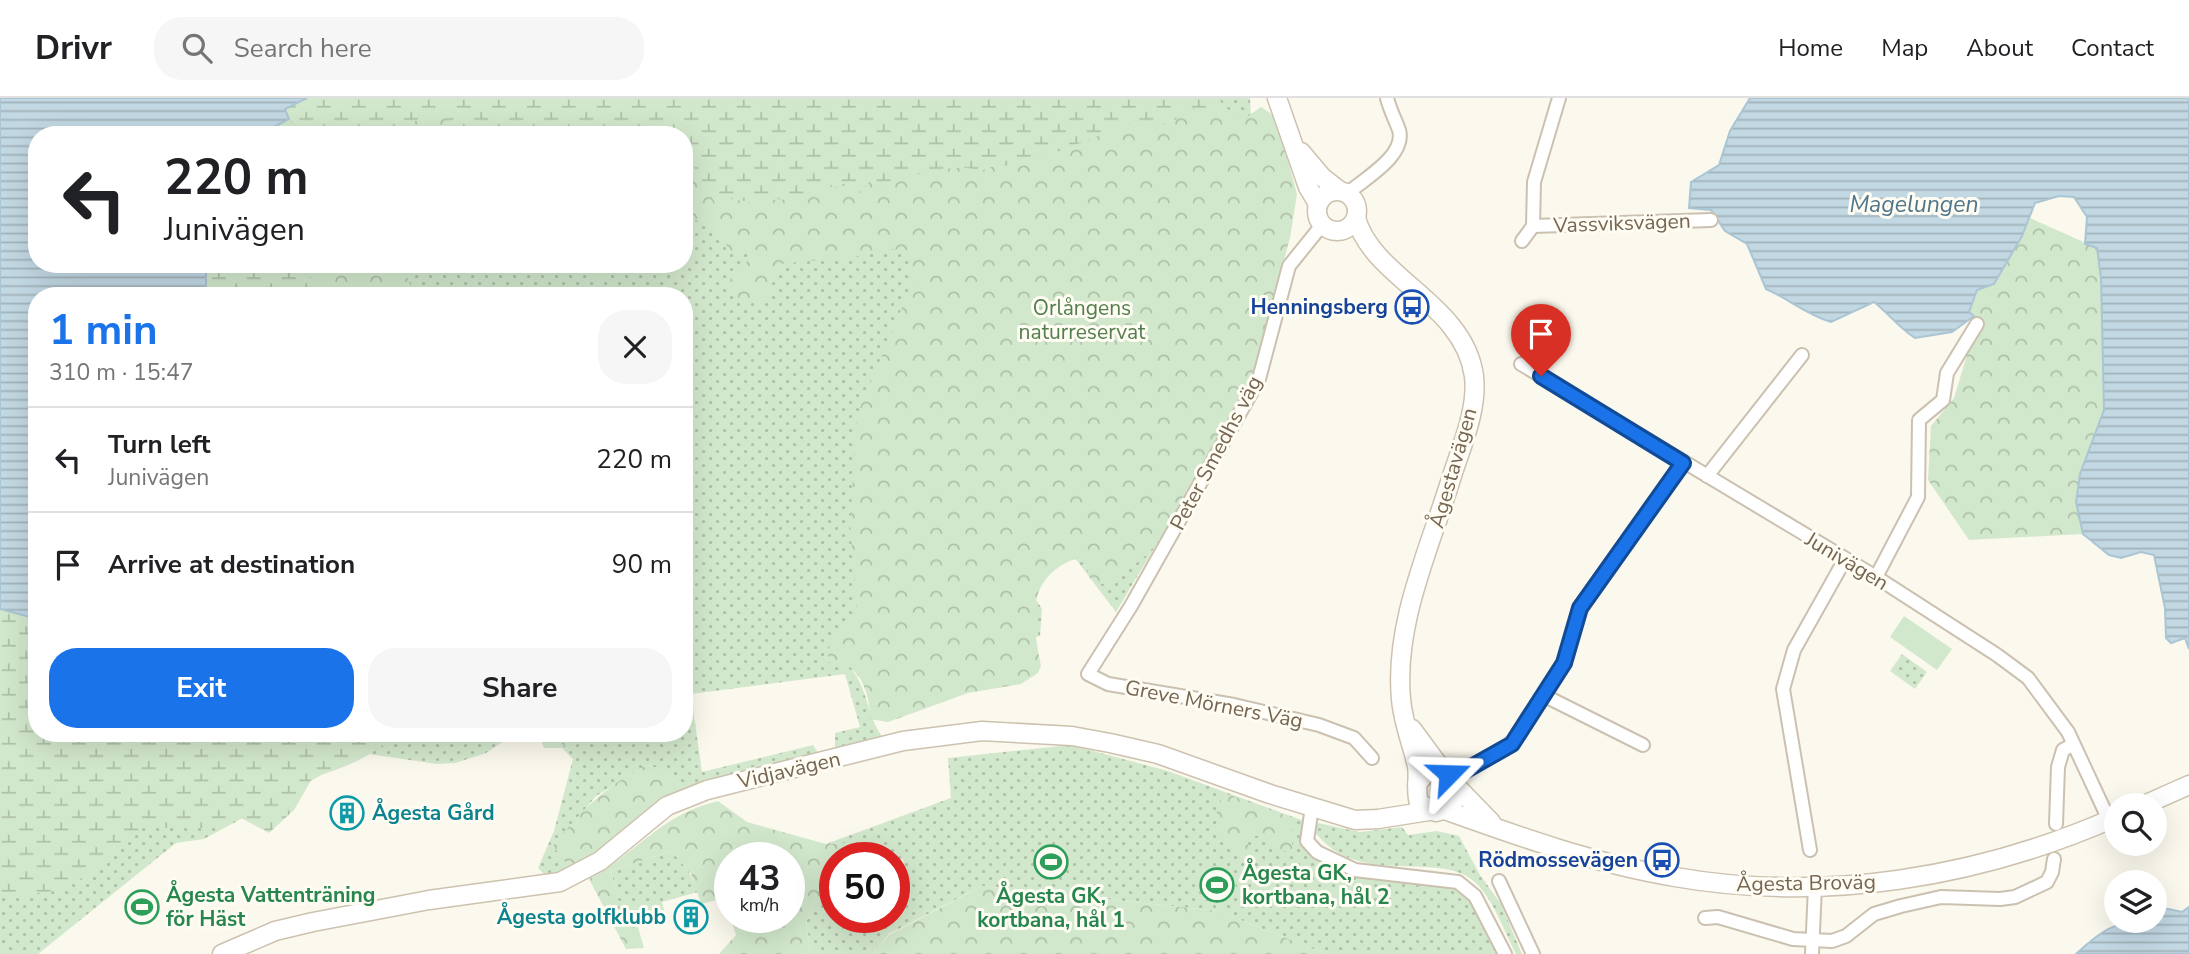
<!DOCTYPE html>
<html lang="en">
<head>
<meta charset="utf-8">
<style>
  body { margin:0; font-family:"Nunito Sans",sans-serif; background:#f6f6f6; color:#202124; height:100vh; display:flex; flex-direction:column; font-size:26px; white-space:nowrap }
  * { box-sizing:border-box; margin:0 }
  p { font-size:23px; color:#757577 }
  .icon { flex:none; width:38px; height:38px; fill:none; stroke:currentColor; stroke-width:2; stroke-linecap:round; stroke-linejoin:round }
  .map { position:relative; flex:1; overflow:hidden }
  .side { position:absolute; left:28px; top:189px; width:665px; height:455px; display:flex; flex-direction:column; background:#fff; border-radius:28px; box-shadow:0 7px 28px #0002 }
  .side>* { flex:none }
  .guide { position:absolute; left:28px; top:28px; width:665px; height:147px; border-radius:28px; box-shadow:0 7px 28px #0002; background:#fff; color:#202124; overflow:hidden }
  .buttons { position:absolute; left:2104px; top:695px; display:grid; gap:14px }
  .buttons a { display:grid; place-items:center; width:63px; height:63px; border-radius:50%; background:#fff; box-shadow:0 7px 28px #0002; font-size:35px }
  .speed { position:absolute; left:714px; top:744px; display:flex; gap:14px; font-size:35px; font-weight:700; text-align:center }
  .speed>* { display:grid; place-content:center; width:91px; height:91px; border-radius:50%; background:#fff; box-shadow:0 7px 28px #0002; line-height:1 }
  .speed small { font-size:18px; font-weight:400 }
  .speed .limit { border:10px solid #d22; background:#fff; color:#111 }
  .pin { position:absolute; display:grid; place-items:center; width:60px; height:60px; color:#fff; margin:-72px -30px; border-radius:50% 50% 50% 0; rotate:-45deg; box-shadow:0 0 7px #0007 }
  .pin .icon { rotate:45deg }
  .me { position:absolute; width:77px; margin:-38px; rotate:68deg; stroke-linejoin:round; filter:drop-shadow(0 0 5px #0008) }
  .turn { display:flex; align-items:center; gap:24px; height:147px; padding:0 21px; font-size:32px }
  .turn .icon { width:91px; height:91px; stroke-width:2.5 }
  .turn b { display:block; font-size:49px; line-height:60px }
  .round { display:grid; place-items:center; flex:none; width:74px; height:74px; border-radius:28px; background:#f6f6f6 }
  .headline { display:flex; align-items:center; justify-content:space-between; height:119px; padding:0 21px }
  h1 { font-size:42px; font-weight:700; line-height:52px; color:#1a73e8 }
  .button { display:flex; gap:14px; margin-top:auto; padding:14px 21px }
  .button a { flex:1; height:80px; border-radius:28px; background:#1a73e8; color:#fff; font-size:28px; font-weight:700; line-height:80px; text-align:center }
  .button a+a { background:#f6f6f6; color:#202124 }
  ul { padding:0; list-style:none }
  li { display:flex; align-items:center; gap:21px; height:105px; padding:0 21px; border-top:2px solid #e0e0e0 }
  li div { flex:1 }
  li b { display:block; font-size:26px }
  li em { font-style:normal }
  header { display:flex; align-items:center; gap:42px; box-sizing:border-box; height:98px; padding:0 35px; background:#fff; border-bottom:2px solid #e0e0e0 }
  header strong { font-size:33px }
  nav { display:flex; gap:38px; margin-inline-start:auto; font-size:24px }
  .search { width:490px; height:63px; background:#f6f6f6; display:flex; align-items:center; gap:18px; box-sizing:border-box; padding:0 24px; border-radius:28px; color:#757577; font-size:26px }
  .map>svg:first-child { display:block }
  .grass { fill:url(#grass-dots); fill-rule:evenodd }
  .forest { fill:url(#forest-crowns); fill-rule:evenodd }
  .wetland { fill:url(#wetland-marsh) }
  .garden { fill:#d2e8cc }
  .water { fill:url(#water-rules); stroke:#aac5d4; stroke-width:2 }
  .lines { fill:none; stroke-linecap:round; stroke-linejoin:round }
  .street-casing { stroke:#cbc1b0; stroke-width:16 }
  .secondary-casing { stroke:#cdc2af; stroke-width:21 }
  .street { stroke:#fff; stroke-width:12 }
  .secondary { stroke:#fff; stroke-width:18 }
  .route-casing { stroke:#114b97; stroke-width:18 }
  .route { stroke:#1a73e8; stroke-width:12 }
  .labels { text-anchor:middle; stroke-width:6; stroke-linejoin:round; paint-order:stroke }
  .street-label { font-size:21px; fill:#756551; stroke:#fefcf3 }
  .transit-label { font-size:21px; font-weight:bold; fill:#164399; stroke:#fefcf3; text-anchor:end }
  .park-label { font-size:21px; fill:#527e4d; stroke:#fefcf3 }
  .culture-label { font-size:21px; font-weight:bold; fill:#0d838f; stroke:#fefcf3; text-anchor:start }
  .leisure-label { font-size:21px; font-weight:bold; fill:#27864d; stroke:#fefcf3; text-anchor:start }
  .water-label { font-size:23px; font-style:italic; fill:#50768b; stroke:#fefcf3 }
</style>
</head>
<body>
<header>
<strong>Drivr</strong>
<div class="search"><svg class="icon" aria-label="search" viewBox="0 0 24 24"><circle cx="10" cy="10" r="6"/><path d="M15 15l6 6"/></svg>Search here</div>
<nav><a>Home</a><a>Map</a><a>About</a><a>Contact</a></nav>
</header>
<div class="map">
<svg width="2189" height="856" viewBox="0 0 2189 856">
  <defs>
    <pattern id="grass-dots" width="8" height="8" patternUnits="userSpaceOnUse" patternTransform="scale(1.75)"><rect width="8" height="8" fill="#d2e8cc"/><path d="M2 2h.1M6 6h.1" fill="none" stroke="#afc0a8" stroke-width="1.8" stroke-linecap="round"/></pattern>
    <pattern id="forest-crowns" width="20" height="18" patternUnits="userSpaceOnUse" patternTransform="scale(1.75)"><rect width="20" height="18" fill="#d2e8cc"/><path d="M2 6a3 3 0 1 1 6 0M12 15a3 3 0 1 1 6 0" fill="none" stroke="#afc0a8"/></pattern>
    <pattern id="wetland-marsh" width="20" height="14" patternUnits="userSpaceOnUse" patternTransform="scale(1.75)"><rect width="20" height="14" fill="#d2e8cc"/><path d="M1 5h8M5 5V1M11 12h8M15 12V8" fill="none" stroke="#afc0a8"/></pattern>
    <pattern id="water-rules" width="6" height="5" patternUnits="userSpaceOnUse" patternTransform="scale(1.75)"><rect width="6" height="5" fill="#c2d8e3"/><path d="M0 2.5h6" fill="none" stroke="#a2b3ba"/></pattern>
  </defs>
  <rect width="100%" height="100%" fill="#fbf8ed"/>
  <!-- grass -->
  <g class="grass">
    <path d="M0,0H1250L1253,62L1278,151L1251,288L1116,514L1065,447L1031,494L1042,511L1040,538L863,583L850,569C869,593 866,614 881,637L903,643L691,698L661,671L647,667L596,698L554,748L575,777H545L538,770L554,733L573,661L562,650L571,635H637C654,645 666,635 684,635V622L691,610L684,587V198H37V635H516L486,655L455,665L437,666L362,655L204,741L176,745L38,856H0ZM37,37H684V166H37ZM845,576L860,629L835,635V649L818,655L813,647L702,674L691,596Z"/>
    <polygon points="1902,556 1927,574 1915,591 1890,573"/>
    <path d="M1071,647L1168,673L1307,724V743L1335,765L1433,779L1475,798L1505,856H1326L1218,813L982,788L889,836L873,856H806L811,851L806,825L814,804L835,801V819H894V780L905,771L903,761L876,759C863,745 844,745 826,746L951,700L948,660Z"/>
    <path d="M1318,725L1360,734L1402,729L1408,737L1437,733L1459,738L1480,777L1501,806L1522,856H1516C1504,833 1495,805 1477,786C1441,749 1359,793 1314,733Z"/>
    <polygon points="671,753 685,765 698,794 662,804 665,816 637,824 634,815 622,818 611,773"/>
  </g>
  <!-- forest -->
  <g class="forest">
    <polygon points="440,6 448,7 449,28 455,37 395,37"/>
    <path d="M1178,8H1190L1208,16L1223,8L1244,21L1261,9L1276,19L1297,96L1290,140L1250,286L1150,454L1108,488L1090,481L1085,461C1073,460 1069,463 1059,469C1025,492 1034,532 1041,568L1038,575L1021,586L968,595L888,624L870,621C871,606 864,578 850,569C845,566 834,566 828,564C828,539 837,529 857,515L850,426L857,317L913,183L911,160L906,152L884,151L860,158L780,166L762,208L735,199L729,187L733,172L766,152L730,154C722,135 705,123 684,119V45L715,104L728,100L755,106L779,101L797,103L810,94L871,82L888,89C910,76 956,64 980,73L996,67L1021,68L1131,25L1159,29Z"/>
    <polygon points="289,21 296,31 296,37 237,37 272,29"/>
    <polygon points="2030,120 2097,150 2101,180 2104,312 2080,376 2076,404 2083,436 1969,442 1928,382 1931,328 1954,300 1973,237 1973,218 1969,214 1978,192 1994,186"/>
    <polygon points="299,166 341,166 346,175 361,174 368,166 393,166 409,182 412,198 331,198 300,171"/>
    <polygon points="584,166 609,166 606,178 597,182 579,170"/>
    <path d="M647,667L661,671L691,698L575,777L553,748C581,712 607,687 647,667Z"/>
    <polygon points="1224,695 1293,720 1292,753 1276,754 1259,738 1251,738 1245,744 1265,763 1258,764 1224,746 1215,719"/>
    <path d="M718,703L747,724L826,746L846,745L870,752L876,759L835,760V801L814,804L806,825L811,851L806,856H719L736,837L724,800L701,806L691,776L671,753L611,773L622,817L634,815L644,850L626,851L589,781C638,754 660,717 718,703ZM730,760H789V819H730Z"/>
    <polygon points="982,788 1218,813 1326,856 873,856 889,837"/>
  </g>
  <!-- wetland -->
  <g class="wetland">
    <path d="M308,0H1219L1223,8L1209,16L1190,8H1178L1177,21L1159,29L1131,25L1021,68L996,67L980,73C956,64 910,76 888,89L871,82L858,97L848,85L810,94L797,103L779,101L755,106L730,99L715,105C704,84 684,59 684,37H455L449,28L448,7L440,6L395,37H296V31L285,11Z"/>
    <polygon points="206,166 299,166 300,171 331,198 206,198"/>
    <path d="M0,511L37,521V635H397C371,659 346,670 313,679L294,712L269,735L241,720L215,730H143L103,768L61,792L3,800L0,798Z"/>
    <polygon points="538,635 571,635 562,650 544,650"/>
  </g>
  <!-- garden -->
  <g class="garden">
    <polygon points="1904,518 1952,551 1937,572 1890,539"/>
    <path d="M1034,750C1046,750 1062,746 1069,757L1067,772L1050,774L1035,769Z"/>
    <path d="M1211,773L1229,775L1236,781C1238,820 1191,804 1199,778Z"/>
  </g>
  <!-- water -->
  <g class="water">
    <polygon points="0,0 307,0 285,11 289,21 272,30 237,37 37,37 37,166 206,166 206,198 37,198 37,521 0,511"/>
    <path d="M1750,0H2189V551L2185,540L2171,545L2166,540L2165,510L2154,457L2141,454L2121,460L2109,457L2083,436L2076,404L2080,376L2104,312L2101,180L2097,150L2085,146L2087,119L2074,99L2059,98L2035,105L2022,138L1994,186L1977,192L1969,214L1974,218L1952,234L1915,240C1899,230 1889,216 1874,204L1831,224C1807,217 1789,201 1766,191L1747,146L1725,133L1711,112L1689,110L1691,84L1719,67L1730,33Z"/>
    <path d="M2189,809V856H2076C2103,831 2117,822 2154,822V812L2164,810L2182,814Z"/>
  </g>
  <g class="lines">
    <defs>
      <g id="street">
        <path d="M1352,99L1353,91C1369,78 1406,56 1399,32C1395,21 1390,12 1387,0"/>
        <polyline points="1322,127 1289,168 1259,281 1131,508 1088,576 1108,586 1234,607 1319,627 1354,640 1372,660"/>
        <polyline points="1533,128 1711,122"/>
        <polyline points="1522,143 1533,128 1534,84 1559,0"/>
        <polyline points="1521,266 1876,479 1997,557 2028,580 2068,634 2109,722"/>
        <polyline points="1707,378 1802,257"/>
        <polyline points="1876,479 1918,399 1919,322 1943,302 1947,275 1977,226"/>
        <polyline points="1545,598 1643,647"/>
        <polyline points="1453,680 1512,646 1564,565 1580,510 1683,365"/>
        <polyline points="1312,709 1307,743 1317,754 1355,772 1458,784 1475,798 1505,856"/>
        <polyline points="2056,726 2058,669 2063,652 2072,647"/>
        <polyline points="1810,752 1783,591 1794,552 1844,463"/>
        <polyline points="1499,783 1533,856"/>
        <polyline points="1705,820 1718,819 1793,841 1832,843 1846,838 1874,816 1901,808 1941,799 2000,801 2015,799 2047,784 2052,774 2054,761"/>
        <polyline points="1812,856 1815,788"/>
      </g>
      <g id="secondary">
        <polyline points="1277,0 1308,89 1318,106"/>
        <polyline points="1301,54 1322,79 1340,93"/>
        <circle cx="1337" cy="113" r="20"/>
        <path d="M1356,120C1373,181 1464,205 1474,278C1478,312 1461,349 1451,381C1429,452 1394,526 1401,601C1403,625 1412,646 1417,668C1419,681 1415,692 1419,705L1436,714C1471,707 1458,664 1427,674L1417,686"/>
        <polyline points="1412,631 1443,673"/>
        <polyline points="1457,689 1491,724"/>
        <polyline points="2144,707 2189,687"/>
        <path d="M1445,712C1520,739 1596,766 1675,779C1824,805 1978,780 2116,719"/>
        <polyline points="222,856 275,833 313,824 429,802 560,784 600,763 667,708 707,692 903,643 982,633 1072,638 1110,645 1158,656 1270,696 1355,722 1378,721 1429,713"/>
      </g>
    </defs>
    <!-- street casing -->
    <use href="#street" class="street-casing"/>
    <!-- secondary casing -->
    <use href="#secondary" class="secondary-casing"/>
    <!-- street -->
    <use href="#street" class="street"/>
    <!-- secondary -->
    <use href="#secondary" class="secondary"/>
  </g>
  <g class="lines">
    <defs>
      <polyline id="route" points="1449,676 1452,680 1512,646 1564,565 1580,510 1683,365 1541,278"/>
    </defs>
    <!-- route casing -->
    <use href="#route" class="route-casing"/>
    <!-- route -->
    <use href="#route" class="route"/>
  </g>
  <!-- icons -->
  <defs>
    <symbol id="bus-ring" viewBox="-11 -11 22 22"><circle r="9.5" fill="#fefcf3" stroke="#1a4fb4" stroke-width="1.5"/><path d="M-5-6H5V4H4V6H2V4H-2V6H-4V4H-5ZM-3.5-4V0h7V-4ZM-3.5 1.2v1.5H-2V1.2ZM2 1.2v1.5H3.5V1.2Z" fill="#1a4fb4"/></symbol>
    <symbol id="building-ring" viewBox="-11 -11 22 22"><circle r="9.5" fill="#fefcf3" stroke="#0f9aa8" stroke-width="1.5"/><path d="M-4-6H4V6H1V3H-1V6H-4ZM-2.5-4.3h1.7v1.8h-1.7ZM.8-4.3h1.7v1.8H.8ZM-2.5-1h1.7V.8h-1.7ZM.8-1h1.7V.8H.8Z" fill="#0f9aa8"/></symbol>
    <symbol id="stadium-ring" viewBox="-11 -11 22 22"><circle r="9.5" fill="#fefcf3" stroke="#2e9e5b" stroke-width="1.5"/><path d="M0-5a6.5 5 0 1 0 0 10a6.5 5 0 1 0 0-10ZM-3.5-1.8h7v3.6h-7Z" fill="#2e9e5b"/></symbol>
  </defs>
  <g fill-rule="evenodd">
    <use href="#bus-ring" x="1393" y="190" width="38" height="38"/>
    <use href="#building-ring" x="328" y="696" width="38" height="38"/>
    <use href="#bus-ring" x="1643" y="743" width="38" height="38"/>
    <use href="#stadium-ring" x="1032" y="745" width="38" height="38"/>
    <use href="#stadium-ring" x="1198" y="768" width="38" height="38"/>
    <use href="#stadium-ring" x="123" y="790" width="38" height="38"/>
    <use href="#building-ring" x="672" y="800" width="38" height="38"/>
  </g>
  <g class="labels">
    <!-- street labels -->
    <g class="street-label">
      <text transform="translate(1622 125) rotate(-2)" y="7">Vassviksvägen</text>
      <text transform="translate(1216 355) rotate(-62)" y="7">Peter Smedhs väg</text>
      <text transform="translate(1453 370) rotate(-74)" y="7">Ågestavägen</text>
      <text transform="translate(1847 463) rotate(31)" y="7">Junivägen</text>
      <text transform="translate(1214 606) rotate(11)" y="7">Greve Mörners Väg</text>
      <text transform="translate(789 672) rotate(-13)" y="7">Vidjavägen</text>
      <text transform="translate(1806 785) rotate(-1)" y="7">Ågesta Broväg</text>
    </g>
    <!-- transit labels -->
    <g class="transit-label">
      <text x="1388" y="216">Henningsberg</text>
      <text x="1638" y="769">Rödmossevägen</text>
    </g>
    <!-- park labels -->
    <g class="park-label">
      <text x="1082" y="217">Orlångens<tspan x="1082" dy="24">naturreservat</tspan></text>
    </g>
    <!-- culture labels -->
    <g class="culture-label">
      <text x="372" y="722">Ågesta Gård</text>
      <text x="666" y="826" text-anchor="end">Ågesta golfklubb</text>
    </g>
    <!-- leisure labels -->
    <g class="leisure-label">
      <text x="1242" y="782">Ågesta GK,<tspan x="1242" dy="24">kortbana, hål 2</tspan></text>
      <text x="166" y="804">Ågesta Vattenträning<tspan x="166" dy="24">för Häst</tspan></text>
      <text x="1051" y="805" text-anchor="middle">Ågesta GK,<tspan x="1051" dy="24">kortbana, hål 1</tspan></text>
    </g>
    <!-- water labels -->
    <g class="water-label">
      <text x="1914" y="114">Magelungen</text>
    </g>
  </g>
</svg>
<div class="buttons">
<a><svg class="icon" aria-label="search" viewBox="0 0 24 24"><circle cx="10" cy="10" r="6"/><path d="M15 15l6 6"/></svg></a>
<a><svg class="icon" aria-label="layers" viewBox="0 0 24 24"><path d="M12 4l9 5-9 5-9-5zM3 14l9 5 9-5"/></svg></a>
</div>
<div class="speed"><div>43<small>km/h</small></div><div class="limit">50</div></div>
<div class="pin" style="left:1541px;top:278px;background:#d93025"><svg class="icon" aria-label="arrive" viewBox="0 0 24 24"><path d="M6 21V4h12l-3 4 3 4H6"/></svg></div>
<svg class="me" style="left:1449px;top:676px" viewBox="-20 -20 40 40"><path d="M0-17L14 15 0 8-14 15z" fill="#1a73e8" stroke="#fff" stroke-width="4"/></svg>
<div class="guide">
<div class="turn"><svg class="icon" aria-label="left" viewBox="0 0 24 24"><path d="M17 20v-9H6M10 6l-5 5 5 5"/></svg><div><b>220 m</b>Junivägen</div></div>
</div>
<section class="side">
<div class="headline"><div><h1>1 min</h1><p>310 m · 15:47</p></div><a class="round"><svg class="icon" aria-label="close" viewBox="0 0 24 24"><path d="M6 6l12 12M18 6L6 18"/></svg></a></div>
<ul>
<li><svg class="icon" aria-label="left" viewBox="0 0 24 24"><path d="M17 20v-9H6M10 6l-5 5 5 5"/></svg><div><b>Turn left</b><p>Junivägen</p></div><em>220 m</em></li>
<li><svg class="icon" aria-label="arrive" viewBox="0 0 24 24"><path d="M6 21V4h12l-3 4 3 4H6"/></svg><div><b>Arrive at destination</b></div><em>90 m</em></li>
</ul>
<div class="button"><a>Exit</a><a>Share</a></div>
</section>
</div>
</body>
</html>
